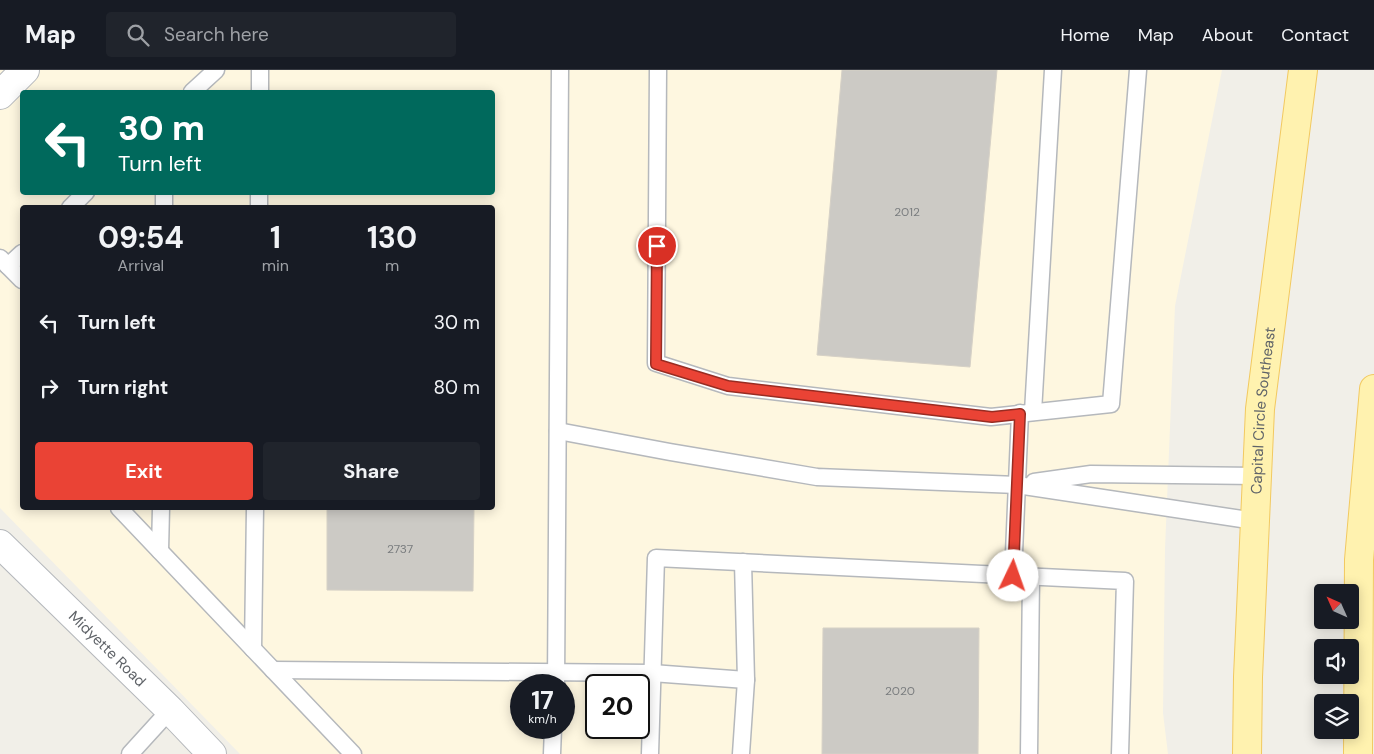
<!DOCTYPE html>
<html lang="en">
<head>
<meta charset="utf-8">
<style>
  body { margin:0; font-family:"DM Sans",sans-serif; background:#20242c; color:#f1f3f6; height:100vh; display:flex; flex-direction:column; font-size:19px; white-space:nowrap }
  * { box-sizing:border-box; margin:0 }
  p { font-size:16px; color:#9ea1a6 }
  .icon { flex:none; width:28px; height:28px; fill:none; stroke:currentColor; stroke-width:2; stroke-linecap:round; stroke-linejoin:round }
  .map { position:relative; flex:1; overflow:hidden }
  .details { position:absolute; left:20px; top:135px; width:475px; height:305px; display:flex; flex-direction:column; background:#171b24; border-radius:5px; box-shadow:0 2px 12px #0003 }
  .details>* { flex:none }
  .top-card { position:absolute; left:20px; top:20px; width:475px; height:105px; border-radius:5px; box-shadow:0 2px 12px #0003; background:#00695c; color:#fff; overflow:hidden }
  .needle { width:32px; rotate:315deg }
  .buttons { position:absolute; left:1314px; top:514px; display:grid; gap:10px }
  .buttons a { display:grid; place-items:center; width:45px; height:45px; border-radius:5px; background:#171b24; box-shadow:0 2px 12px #0003; font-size:25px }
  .speed { position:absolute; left:510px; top:604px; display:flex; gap:10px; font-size:25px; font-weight:700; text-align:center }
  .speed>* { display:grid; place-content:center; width:65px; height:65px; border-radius:50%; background:#171b24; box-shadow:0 2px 12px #0003; line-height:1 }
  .speed small { font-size:12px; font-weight:400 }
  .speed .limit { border:2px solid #111; border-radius:8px; background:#fff; color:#111 }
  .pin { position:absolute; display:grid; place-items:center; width:42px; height:42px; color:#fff; margin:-21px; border:2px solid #fff; border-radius:50%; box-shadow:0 1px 5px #0007 }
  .me { position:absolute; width:55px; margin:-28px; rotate:3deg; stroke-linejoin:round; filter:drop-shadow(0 0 4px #0008) }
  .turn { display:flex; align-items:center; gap:18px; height:105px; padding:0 15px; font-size:22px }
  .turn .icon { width:65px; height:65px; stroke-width:2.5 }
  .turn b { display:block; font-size:35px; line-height:42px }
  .eta { display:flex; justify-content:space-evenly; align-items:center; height:85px; text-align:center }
  .eta b { font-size:30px; font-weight:700; line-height:35px }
  .button { display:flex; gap:10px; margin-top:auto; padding:10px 15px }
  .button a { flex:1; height:58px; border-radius:5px; background:#ea4335; color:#fff; font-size:20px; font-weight:700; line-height:58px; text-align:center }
  .button a+a { background:#20242c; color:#f1f3f6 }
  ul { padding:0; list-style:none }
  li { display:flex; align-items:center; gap:15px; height:65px; padding:0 15px }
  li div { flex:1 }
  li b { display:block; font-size:19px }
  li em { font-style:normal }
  header { display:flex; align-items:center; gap:30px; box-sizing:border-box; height:70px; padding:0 25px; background:#171b24; border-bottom:1px solid #363941 }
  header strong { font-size:24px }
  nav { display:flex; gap:28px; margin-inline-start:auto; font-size:18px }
  .search { width:350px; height:45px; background:#20242c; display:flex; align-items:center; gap:12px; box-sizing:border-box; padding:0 18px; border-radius:5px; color:#9ea1a6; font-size:19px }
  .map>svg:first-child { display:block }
  .commercial { fill:#fef7e0; fill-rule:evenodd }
  .building { fill:#cccac5; stroke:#d6d1c6 }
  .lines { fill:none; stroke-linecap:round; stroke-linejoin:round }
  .service-casing { stroke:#b5b8bc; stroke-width:19 }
  .minor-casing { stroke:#b5b8bc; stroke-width:30 }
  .tertiary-casing { stroke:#b5b8bc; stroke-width:30 }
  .primary-casing { stroke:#f2c960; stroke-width:30 }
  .service { stroke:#fff; stroke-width:16 }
  .minor { stroke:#fff; stroke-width:28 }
  .tertiary { stroke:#fff; stroke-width:28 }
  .primary { stroke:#fff2af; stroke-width:28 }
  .route-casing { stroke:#982c22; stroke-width:12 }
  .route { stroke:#ea4335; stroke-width:9 }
  .labels { text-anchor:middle; stroke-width:4; stroke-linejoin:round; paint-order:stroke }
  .number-label { font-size:12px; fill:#7a7d7f }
  .street-label { font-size:15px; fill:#5f6368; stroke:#fff }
</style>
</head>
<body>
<header>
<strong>Map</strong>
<div class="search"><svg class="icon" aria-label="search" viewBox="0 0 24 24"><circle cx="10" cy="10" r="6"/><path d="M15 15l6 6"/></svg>Search here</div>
<nav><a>Home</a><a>Map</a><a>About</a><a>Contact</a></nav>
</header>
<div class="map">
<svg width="1374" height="684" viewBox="0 0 1374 684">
  <rect width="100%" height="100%" fill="#f1efe8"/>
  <!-- commercial -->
  <path class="commercial" d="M0,0H1222L1175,236L1165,479L1163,643L1168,684H240L0,438ZM22,22H492V122H22ZM22,138H492V438H22ZM521,615H564V658H521ZM596,615H639V658H596Z"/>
  <!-- building -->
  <g class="building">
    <polygon points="842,0 997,0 970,297 817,285"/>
    <polygon points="327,438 474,438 473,521 327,520"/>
    <polygon points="823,558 979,558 978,684 822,684"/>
  </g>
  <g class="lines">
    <defs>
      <g id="service">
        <polyline points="658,0 656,293 728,316 991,347 1111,334 1138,0"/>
        <polyline points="192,22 216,0"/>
        <polyline points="260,22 260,0"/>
        <polyline points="70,138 86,122"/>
        <polyline points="164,138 164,122"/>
        <polyline points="259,138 259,122"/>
        <polyline points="0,188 22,210"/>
        <polyline points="8,196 22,183"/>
        <polyline points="1033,342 1053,0"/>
        <polyline points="558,361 670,382 817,407 1017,415 1255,451"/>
        <polyline points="1034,412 1091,404 1257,406"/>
        <polyline points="119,438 353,684"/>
        <polyline points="160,481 161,438"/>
        <polyline points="1013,506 1020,343"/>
        <polyline points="253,579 255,438"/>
        <polyline points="273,600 652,603 746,610"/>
        <polyline points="556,615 560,0"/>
        <polyline points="130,684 170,640"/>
        <polyline points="552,684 553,658"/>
        <polyline points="650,684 656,488 1125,511 1120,684"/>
        <polyline points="741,684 746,610 743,492"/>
        <polyline points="1029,684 1031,506"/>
      </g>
      <polyline id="minor" points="0,25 25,0"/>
      <g id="tertiary">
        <path id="s1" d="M0,474L170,640L212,684"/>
      </g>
      <g id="primary">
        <path id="s2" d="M1247,684L1248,607L1260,339L1303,0"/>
        <polyline points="1358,684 1359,490 1374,319"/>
      </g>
    </defs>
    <!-- service casing -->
    <use href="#service" class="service-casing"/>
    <!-- minor casing -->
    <use href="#minor" class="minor-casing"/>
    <!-- tertiary casing -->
    <use href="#tertiary" class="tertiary-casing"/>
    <!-- primary casing -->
    <use href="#primary" class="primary-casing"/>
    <!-- service -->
    <use href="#service" class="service"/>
    <!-- minor -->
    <use href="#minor" class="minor"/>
    <!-- tertiary -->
    <use href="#tertiary" class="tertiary"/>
    <!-- primary -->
    <use href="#primary" class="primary"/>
  </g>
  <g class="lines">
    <defs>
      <polyline id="route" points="657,176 656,294 728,316 992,347 1020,344 1013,506"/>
    </defs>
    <!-- route casing -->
    <use href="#route" class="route-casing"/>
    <!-- route -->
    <use href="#route" class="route"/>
  </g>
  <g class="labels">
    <!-- number labels -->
    <g class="number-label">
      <text x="907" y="146">2012</text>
      <text x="400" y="483">2737</text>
      <text x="900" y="625">2020</text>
    </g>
    <!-- street labels -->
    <g class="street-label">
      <text dy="5" stroke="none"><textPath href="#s2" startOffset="344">Capital Circle Southeast</textPath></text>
      <text dy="5" stroke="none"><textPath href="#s1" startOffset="150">Midyette Road</textPath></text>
    </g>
  </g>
</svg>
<div class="buttons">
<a><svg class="needle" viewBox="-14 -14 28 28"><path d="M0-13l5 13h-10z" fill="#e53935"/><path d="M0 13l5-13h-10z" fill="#9ea1a6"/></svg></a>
<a><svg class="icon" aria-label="sound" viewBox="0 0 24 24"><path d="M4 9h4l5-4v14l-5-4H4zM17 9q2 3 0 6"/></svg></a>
<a><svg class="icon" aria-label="layers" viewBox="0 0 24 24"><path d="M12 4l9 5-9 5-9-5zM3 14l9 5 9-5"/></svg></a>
</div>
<div class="speed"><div>17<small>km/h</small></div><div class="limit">20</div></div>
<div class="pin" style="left:657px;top:176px;background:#d93025"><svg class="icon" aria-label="arrive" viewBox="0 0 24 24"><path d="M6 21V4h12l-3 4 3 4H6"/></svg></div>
<svg class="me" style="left:1013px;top:506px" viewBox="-20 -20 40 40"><circle r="19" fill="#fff"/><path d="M0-13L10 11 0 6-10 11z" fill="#ea4335"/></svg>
<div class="top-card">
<div class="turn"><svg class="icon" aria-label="left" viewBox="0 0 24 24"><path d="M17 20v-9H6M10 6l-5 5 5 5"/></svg><div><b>30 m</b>Turn left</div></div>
</div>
<section class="details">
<div class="eta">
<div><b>09:54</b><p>Arrival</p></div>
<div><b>1</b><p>min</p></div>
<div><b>130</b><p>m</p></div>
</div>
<ul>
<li><svg class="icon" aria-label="left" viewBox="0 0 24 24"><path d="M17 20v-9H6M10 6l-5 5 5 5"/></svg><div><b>Turn left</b></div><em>30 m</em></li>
<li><svg class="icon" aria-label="right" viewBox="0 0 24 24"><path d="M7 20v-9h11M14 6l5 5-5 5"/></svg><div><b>Turn right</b></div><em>80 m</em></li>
</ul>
<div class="button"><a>Exit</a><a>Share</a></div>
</section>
</div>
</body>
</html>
